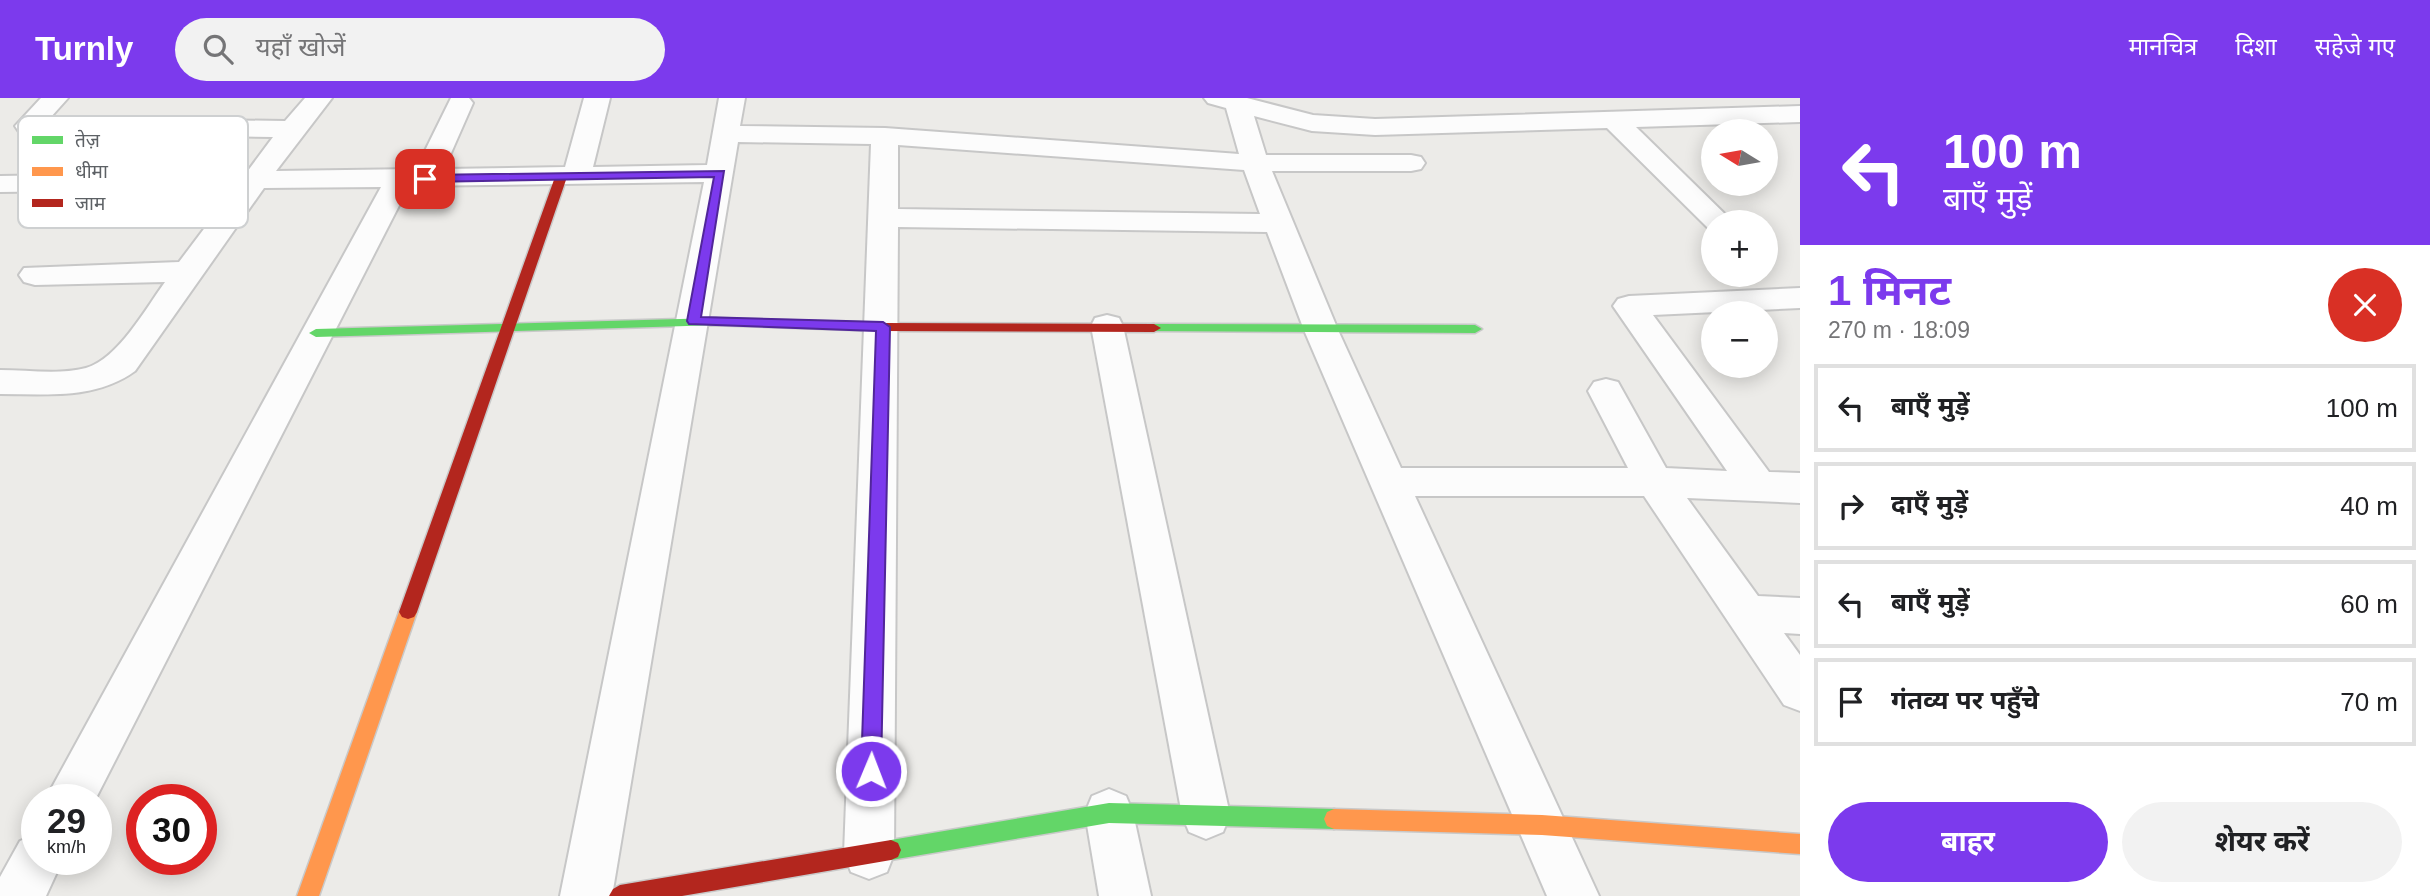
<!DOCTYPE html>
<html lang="hi">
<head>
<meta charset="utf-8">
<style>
  body { margin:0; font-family:Helvetica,"Noto Sans Devanagari",sans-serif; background:#f2f2f2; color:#202124; height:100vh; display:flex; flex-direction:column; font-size:26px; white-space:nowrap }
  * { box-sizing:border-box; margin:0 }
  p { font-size:23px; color:#757577 }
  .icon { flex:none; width:38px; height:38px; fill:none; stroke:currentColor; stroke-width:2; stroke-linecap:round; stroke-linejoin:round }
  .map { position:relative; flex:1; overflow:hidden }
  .details { display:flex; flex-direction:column; background:#fff; width:630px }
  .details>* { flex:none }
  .banner { background:#7c3aed; color:#fff; overflow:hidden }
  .needle { width:46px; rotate:281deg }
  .fabs { position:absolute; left:1701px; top:21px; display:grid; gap:14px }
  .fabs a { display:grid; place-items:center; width:77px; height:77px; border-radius:50%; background:#fff; box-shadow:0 4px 18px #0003; font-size:35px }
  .speed { position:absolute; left:21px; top:686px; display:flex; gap:14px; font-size:35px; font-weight:700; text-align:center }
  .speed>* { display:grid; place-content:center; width:91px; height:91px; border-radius:50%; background:#fff; box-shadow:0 4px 18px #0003; line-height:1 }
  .speed small { font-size:18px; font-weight:400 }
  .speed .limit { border:10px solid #d22; background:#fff; color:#111 }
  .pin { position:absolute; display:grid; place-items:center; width:60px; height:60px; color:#fff; margin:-30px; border-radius:14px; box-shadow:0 4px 10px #0006 }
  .me { position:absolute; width:77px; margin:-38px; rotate:1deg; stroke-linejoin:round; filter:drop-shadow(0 0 5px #0008) }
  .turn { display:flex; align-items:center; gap:24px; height:147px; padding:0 28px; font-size:32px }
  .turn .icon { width:91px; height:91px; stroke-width:2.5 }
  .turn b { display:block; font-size:49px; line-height:60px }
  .round { display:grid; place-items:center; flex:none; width:74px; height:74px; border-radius:37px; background:#f2f2f2 }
  .head { display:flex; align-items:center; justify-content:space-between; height:119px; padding:0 28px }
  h1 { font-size:42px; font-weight:700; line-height:52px; color:#7c3aed }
  .cta { display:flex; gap:14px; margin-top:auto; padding:14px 28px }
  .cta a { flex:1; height:80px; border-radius:42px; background:#7c3aed; color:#fff; font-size:28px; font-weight:700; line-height:80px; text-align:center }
  .cta a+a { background:#f2f2f2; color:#202124 }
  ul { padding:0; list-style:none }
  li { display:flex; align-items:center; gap:21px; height:88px; margin:0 14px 10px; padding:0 14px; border:4px solid #e0e0e0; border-radius:0px }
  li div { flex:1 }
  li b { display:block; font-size:26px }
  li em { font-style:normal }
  header { display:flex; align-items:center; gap:42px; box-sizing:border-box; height:98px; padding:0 35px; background:#7c3aed; color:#fff }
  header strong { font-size:33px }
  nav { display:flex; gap:38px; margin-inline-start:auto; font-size:24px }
  .search { width:490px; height:63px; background:#f2f2f2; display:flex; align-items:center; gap:18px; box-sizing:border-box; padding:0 24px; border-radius:38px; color:#757577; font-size:26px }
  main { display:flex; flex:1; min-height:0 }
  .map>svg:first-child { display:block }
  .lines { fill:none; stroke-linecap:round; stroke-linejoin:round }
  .street-casing { stroke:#c7c7c7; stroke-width:4 }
  .fast-casing { stroke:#c9c9c9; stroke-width:3 }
  .slow-casing { stroke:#c9c9c9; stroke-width:3 }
  .jam-casing { stroke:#c9c9c9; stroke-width:3 }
  .street { fill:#fcfcfc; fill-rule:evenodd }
  .fast { fill:#63d668; fill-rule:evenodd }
  .slow { fill:#ff974d; fill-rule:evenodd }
  .jam { fill:#b3261e; fill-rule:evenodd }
  .route { fill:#7c3aed; stroke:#51269a; stroke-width:2 }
  .key { fill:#fff; stroke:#ced0d1; stroke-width:2 }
  .key-label { font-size:19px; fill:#5d6165 }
</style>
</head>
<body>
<header>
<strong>Turnly</strong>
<div class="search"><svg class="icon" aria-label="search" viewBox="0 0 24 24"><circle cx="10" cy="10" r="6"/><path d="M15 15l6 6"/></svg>यहाँ खोजें</div>
<nav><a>मानचित्र</a><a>दिशा</a><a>सहेजे गए</a></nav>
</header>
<main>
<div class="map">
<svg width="1800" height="798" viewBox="0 0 1800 798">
  <rect width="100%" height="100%" fill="#ecebe8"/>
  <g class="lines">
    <defs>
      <g id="street">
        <path d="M41,0H68L50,20L285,23L305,0H332L276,73L416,71L451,0H469L473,5L444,71L565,69L584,0H610L593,69L707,67L719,0H745L740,28L885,30L1239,56L1226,10L1208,5L1204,0H1247L1313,17L1375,21L1800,8V24L1636,29L1733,124H1713V132L1708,130L1607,30L1375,37L1312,33L1254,18L1266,57H1411L1421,59L1425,65L1421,71L1411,73H1272L1338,232L1401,370H1628L1588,293L1594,284L1606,281L1618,284L1666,370L1727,373L1613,208L1618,201L1629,198L1800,190V210L1653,217L1769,374L1800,375V405L1687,400L1758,498L1800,500V536L1784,535L1800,557V613L1784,607L1644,398H1415L1599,798H1547L1304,232L1267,134L898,129L894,756L887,774L869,781L851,774L844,756L871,46L738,44L612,798H560L704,84L409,88L95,702H45L381,89L264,90L135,273C95,302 47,296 0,296V272C28,272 59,277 86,270C118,261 146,210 165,184L35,187L24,184L19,177L24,170L179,164L234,91L0,94V78L247,74L273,39L19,34L15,28ZM898,47L1244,72L1260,116L898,111Z"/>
        <polygon points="1107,217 1119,220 1123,228 1230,717 1223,734 1206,741 1189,734 1182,717 1091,228 1095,220"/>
        <polygon points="1109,691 1126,698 1133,715 1151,798 1099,798 1085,715 1092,698"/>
        <polygon points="37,736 37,761 63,761 46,798 0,798 0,779 20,743"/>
      </g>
      <g id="fast">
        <polygon points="716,220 721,221 721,227 316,239 309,235 316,231"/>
        <polygon points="1154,226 1475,227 1482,231 1475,235 1149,233 1147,230 1149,227"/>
        <polygon points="1109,705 1334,711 1341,714 1344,721 1341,728 1334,731 1109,725 891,762 884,759 881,752 884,745 891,742"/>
      </g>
      <g id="slow">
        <polygon points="408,507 414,509 417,514 319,798 297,798 399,514 402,509"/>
        <polygon points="1334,711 1542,717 1800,736 1800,756 1542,737 1334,731 1327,728 1324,721 1327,714"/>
      </g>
      <g id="jam">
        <polygon points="561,76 567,79 417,514 414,519 408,521 402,519 399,514 555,79"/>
        <polygon points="716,220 883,225 1154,226 1161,230 1154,234 883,233 711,227 711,221"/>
        <polygon points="891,742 898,745 901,752 898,759 891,762 682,798 609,798 613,791 620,787"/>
      </g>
    </defs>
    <!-- street casing -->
    <use href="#street" class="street-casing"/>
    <!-- fast casing -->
    <use href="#fast" class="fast-casing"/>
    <!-- slow casing -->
    <use href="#slow" class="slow-casing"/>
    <!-- jam casing -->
    <use href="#jam" class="jam-casing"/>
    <!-- street -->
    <use href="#street" class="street"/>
    <!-- fast -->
    <use href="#fast" class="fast"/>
    <!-- slow -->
    <use href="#slow" class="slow"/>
    <!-- jam -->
    <use href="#jam" class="jam"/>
  </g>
  <!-- route -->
  <polygon class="route" points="724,73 701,219 883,224 890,229 881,673 878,679 871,682 864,679 861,673 876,233 689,226 687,223 714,79 425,84 419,81 425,77"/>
  <!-- legend -->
  <rect x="18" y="18" width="230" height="112" rx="10" class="key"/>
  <rect x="32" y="38" width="31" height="8" fill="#63d668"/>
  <rect x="32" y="69" width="31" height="9" fill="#ff974d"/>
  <rect x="32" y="101" width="31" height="8" fill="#b3261e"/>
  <g class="key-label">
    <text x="75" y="49">तेज़</text>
    <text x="75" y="80">धीमा</text>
    <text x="75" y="112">जाम</text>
  </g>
</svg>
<div class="fabs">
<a><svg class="needle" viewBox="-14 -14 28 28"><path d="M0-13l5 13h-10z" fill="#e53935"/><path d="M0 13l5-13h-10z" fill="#757577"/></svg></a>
<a>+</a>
<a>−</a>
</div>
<div class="speed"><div>29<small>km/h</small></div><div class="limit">30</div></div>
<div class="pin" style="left:425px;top:81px;background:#d93025"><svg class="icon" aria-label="arrive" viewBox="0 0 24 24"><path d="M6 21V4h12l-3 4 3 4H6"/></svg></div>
<svg class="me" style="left:871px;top:673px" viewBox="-20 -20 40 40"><circle r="17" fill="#7c3aed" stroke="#fff" stroke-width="3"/><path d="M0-11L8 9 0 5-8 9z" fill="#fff"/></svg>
</div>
<section class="details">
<div class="banner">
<div class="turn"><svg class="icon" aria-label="left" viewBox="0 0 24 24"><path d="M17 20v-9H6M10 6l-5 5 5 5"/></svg><div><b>100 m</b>बाएँ मुड़ें</div></div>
</div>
<div class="head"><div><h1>1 मिनट</h1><p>270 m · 18:09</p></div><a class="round" style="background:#d93025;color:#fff"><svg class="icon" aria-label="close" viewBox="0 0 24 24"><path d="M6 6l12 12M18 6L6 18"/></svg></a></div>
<ul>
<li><svg class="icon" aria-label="left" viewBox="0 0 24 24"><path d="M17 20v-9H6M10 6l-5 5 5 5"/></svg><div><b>बाएँ मुड़ें</b></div><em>100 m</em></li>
<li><svg class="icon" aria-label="right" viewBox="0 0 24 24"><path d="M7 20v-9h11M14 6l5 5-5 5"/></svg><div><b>दाएँ मुड़ें</b></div><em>40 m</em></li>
<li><svg class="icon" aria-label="left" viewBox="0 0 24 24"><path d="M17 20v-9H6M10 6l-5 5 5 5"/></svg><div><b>बाएँ मुड़ें</b></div><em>60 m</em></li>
<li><svg class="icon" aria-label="arrive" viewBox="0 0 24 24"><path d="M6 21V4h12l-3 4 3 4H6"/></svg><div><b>गंतव्य पर पहुँचे</b></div><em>70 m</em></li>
</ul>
<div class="cta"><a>बाहर</a><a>शेयर करें</a></div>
</section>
</main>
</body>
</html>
